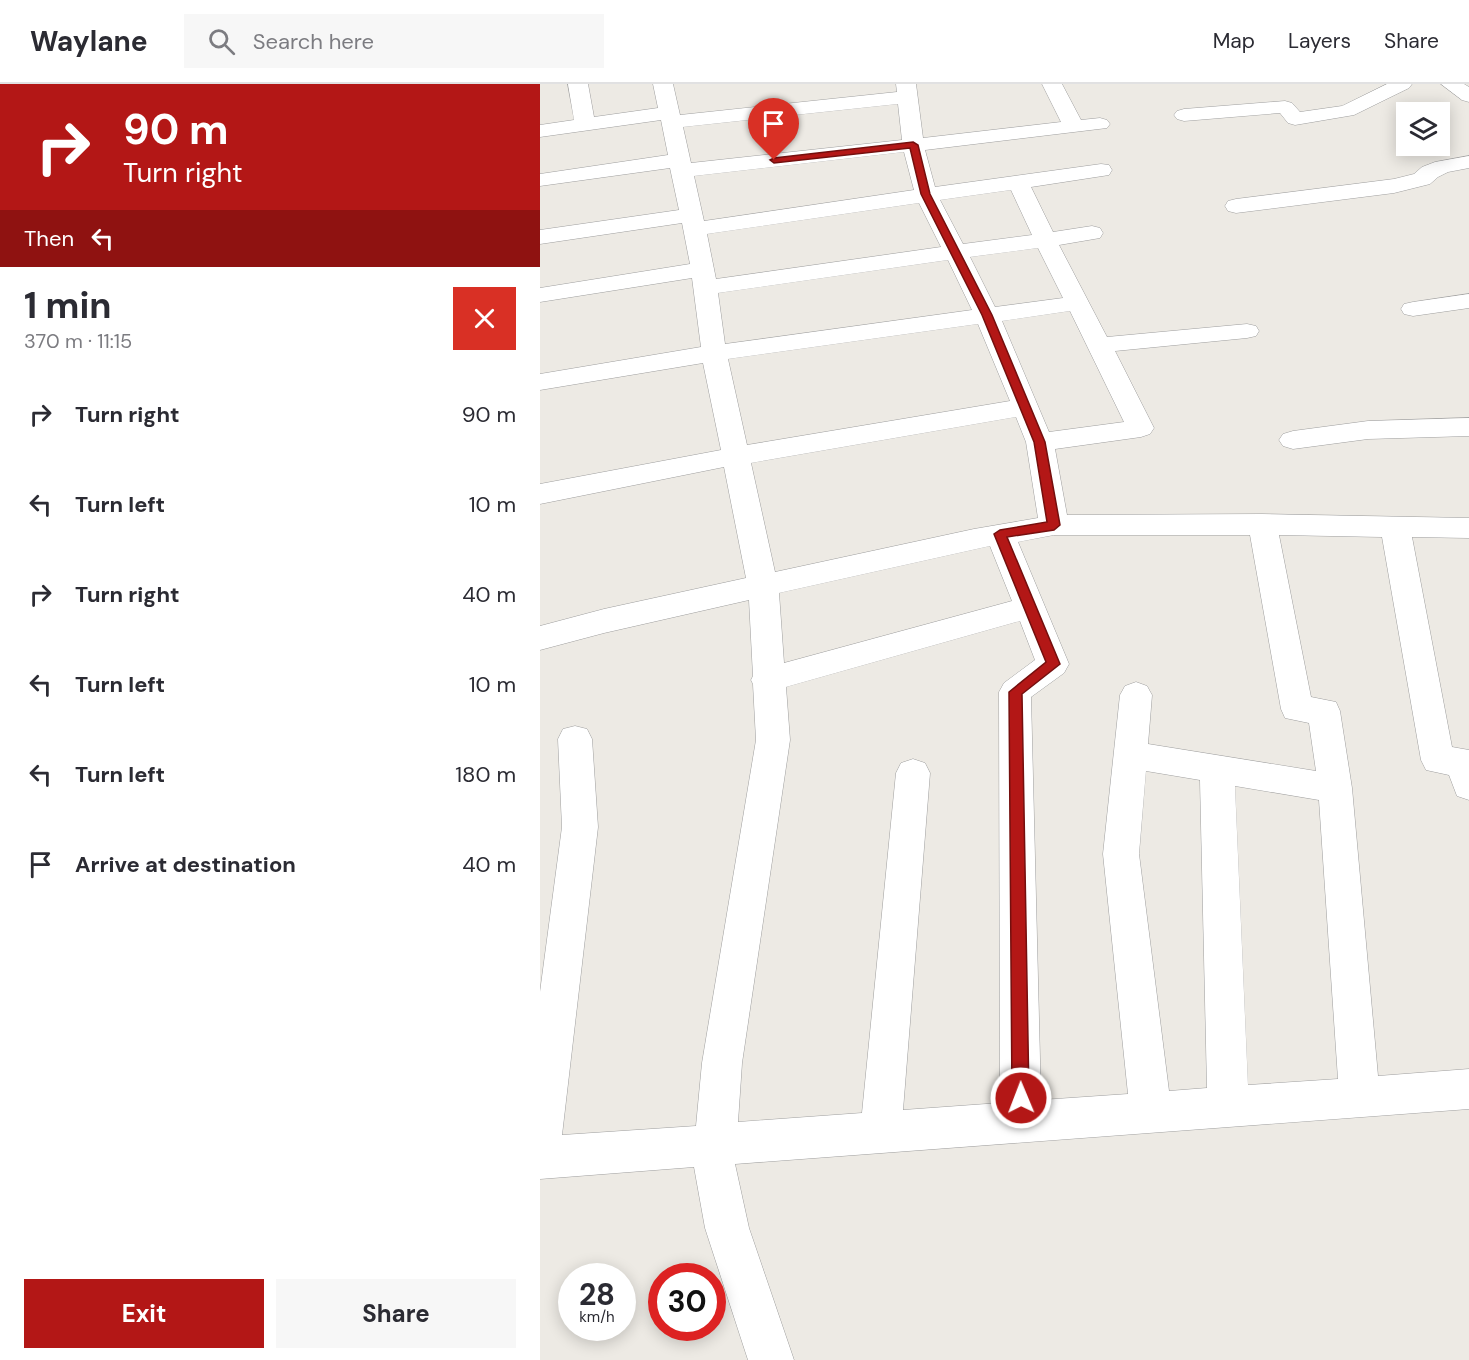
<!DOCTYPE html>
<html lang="en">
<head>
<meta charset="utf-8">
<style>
  body { margin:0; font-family:"DM Sans",sans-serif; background:#f7f7f7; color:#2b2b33; height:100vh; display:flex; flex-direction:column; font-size:22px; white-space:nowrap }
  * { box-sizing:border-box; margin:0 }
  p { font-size:20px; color:#7c7c81 }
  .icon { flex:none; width:33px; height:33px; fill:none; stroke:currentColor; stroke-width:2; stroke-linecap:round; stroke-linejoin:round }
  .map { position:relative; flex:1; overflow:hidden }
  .panel { display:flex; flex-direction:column; background:#fff; width:540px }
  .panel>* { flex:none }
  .hud { background:#b31716; color:#fff; overflow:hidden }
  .fabs { position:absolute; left:856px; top:18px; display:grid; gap:12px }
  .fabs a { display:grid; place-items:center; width:54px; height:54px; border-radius:0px; background:#fff; box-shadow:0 3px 15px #0003; font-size:30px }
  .speed { position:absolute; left:18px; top:1179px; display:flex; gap:12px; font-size:30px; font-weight:700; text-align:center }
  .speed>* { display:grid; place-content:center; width:78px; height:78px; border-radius:50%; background:#fff; box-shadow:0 3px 15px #0003; line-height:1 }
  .speed small { font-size:15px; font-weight:400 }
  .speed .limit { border:9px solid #d22; background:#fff; color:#111 }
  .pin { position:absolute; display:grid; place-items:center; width:51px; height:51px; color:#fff; margin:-62px -26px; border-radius:50% 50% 50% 0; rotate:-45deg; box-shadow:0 0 6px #0007 }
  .pin .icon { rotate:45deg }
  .me { position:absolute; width:66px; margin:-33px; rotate:359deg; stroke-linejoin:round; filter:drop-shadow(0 0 4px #0008) }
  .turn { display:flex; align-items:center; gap:21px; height:126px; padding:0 24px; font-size:27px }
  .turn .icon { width:78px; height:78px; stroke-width:2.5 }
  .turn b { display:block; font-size:42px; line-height:51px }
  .then { display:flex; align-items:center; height:57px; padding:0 24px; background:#0003; gap:12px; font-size:22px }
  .round { display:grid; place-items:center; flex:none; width:63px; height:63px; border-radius:0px; background:#f7f7f7 }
  .overview { display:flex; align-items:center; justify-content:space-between; height:102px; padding:0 24px }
  h1 { font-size:36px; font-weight:700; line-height:45px }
  .cta { display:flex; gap:12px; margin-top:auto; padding:12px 24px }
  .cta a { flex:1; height:69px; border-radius:0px; background:#b31716; color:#fff; font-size:24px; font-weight:700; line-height:69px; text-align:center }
  .cta a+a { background:#f7f7f7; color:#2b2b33 }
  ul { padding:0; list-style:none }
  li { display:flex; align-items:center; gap:18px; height:90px; padding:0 24px }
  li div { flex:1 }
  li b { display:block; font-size:22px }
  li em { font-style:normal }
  header { display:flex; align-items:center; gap:36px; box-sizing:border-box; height:84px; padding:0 30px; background:#fff; border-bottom:2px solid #e1e1e2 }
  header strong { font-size:28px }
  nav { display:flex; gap:33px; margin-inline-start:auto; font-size:21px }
  .search { width:420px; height:54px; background:#f7f7f7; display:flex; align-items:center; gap:15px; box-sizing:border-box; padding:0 21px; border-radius:0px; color:#7c7c81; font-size:22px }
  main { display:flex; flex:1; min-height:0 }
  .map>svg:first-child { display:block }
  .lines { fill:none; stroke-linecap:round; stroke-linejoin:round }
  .minor-casing { stroke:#9e9e9e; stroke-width:1 }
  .minor { fill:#fff; fill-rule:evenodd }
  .route { fill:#b31716; stroke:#740f0e; stroke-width:1.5 }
</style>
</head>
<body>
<header>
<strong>Waylane</strong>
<div class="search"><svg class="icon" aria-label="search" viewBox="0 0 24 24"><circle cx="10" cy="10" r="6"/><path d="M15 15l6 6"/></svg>Search here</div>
<nav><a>Map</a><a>Layers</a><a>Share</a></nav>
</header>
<main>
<section class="panel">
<div class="hud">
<div class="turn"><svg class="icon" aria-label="right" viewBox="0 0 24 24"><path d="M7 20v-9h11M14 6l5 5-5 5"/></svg><div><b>90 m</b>Turn right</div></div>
<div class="then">Then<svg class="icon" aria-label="left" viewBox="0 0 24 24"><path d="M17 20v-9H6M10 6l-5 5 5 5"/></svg></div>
</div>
<div class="overview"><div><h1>1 min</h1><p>370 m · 11:15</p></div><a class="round" style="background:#d93025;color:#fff"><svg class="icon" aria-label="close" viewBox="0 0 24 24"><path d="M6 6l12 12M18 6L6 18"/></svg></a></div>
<ul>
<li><svg class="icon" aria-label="right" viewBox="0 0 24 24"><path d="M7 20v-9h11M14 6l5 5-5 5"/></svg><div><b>Turn right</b></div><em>90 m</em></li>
<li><svg class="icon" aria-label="left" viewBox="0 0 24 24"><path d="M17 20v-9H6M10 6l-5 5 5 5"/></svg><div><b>Turn left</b></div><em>10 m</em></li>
<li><svg class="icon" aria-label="right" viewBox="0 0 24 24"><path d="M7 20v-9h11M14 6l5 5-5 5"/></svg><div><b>Turn right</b></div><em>40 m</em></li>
<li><svg class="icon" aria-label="left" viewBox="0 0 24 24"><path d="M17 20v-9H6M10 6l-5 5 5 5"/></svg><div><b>Turn left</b></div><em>10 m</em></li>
<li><svg class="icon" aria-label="left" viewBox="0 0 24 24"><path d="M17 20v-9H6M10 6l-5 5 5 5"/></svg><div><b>Turn left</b></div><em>180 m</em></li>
<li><svg class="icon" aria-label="arrive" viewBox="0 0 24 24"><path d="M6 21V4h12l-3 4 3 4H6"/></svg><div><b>Arrive at destination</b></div><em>40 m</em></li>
</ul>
<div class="cta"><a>Exit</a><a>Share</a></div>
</section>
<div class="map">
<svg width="929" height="1276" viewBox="0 0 929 1276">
  <rect width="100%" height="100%" fill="#edeae4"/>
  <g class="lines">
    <defs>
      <g id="minor">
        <path d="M28,0H48L54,33L118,24L113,0H133L140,31L357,8L356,0H376L383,54L521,38L502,0H522L541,36L560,34L567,36L570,40L567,44L385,66L395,103L561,80L569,81L572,86L569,91L491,103L513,148L552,142L560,144L563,149L560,154L519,161L567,253L707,240L716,242L719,247L716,252L707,254L575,267L614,344L610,350L601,353L515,365L527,431L722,430L929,434V454L872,453L912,663L929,666V716L917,712L909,691L886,686L881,676L842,453L739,451L771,613L796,618L800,627L812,704L838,992L929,985V1025L195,1080L209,1144L254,1276H208L165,1144L154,1083L0,1095V908L22,743L18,655L23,645L35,642L47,645L52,655L58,743L22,1051L156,1042L162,979L216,656L213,600L211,596L213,592L209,516L64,549L0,566V542L64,525L206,494L184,383L0,420V400L181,366L163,279L0,306V290L161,263L152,194L0,218V204L150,180L142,139L0,160V146L139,126L130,84L0,102V90L128,71L121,36L0,53V41L34,36ZM358,20L362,56L151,79L143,43ZM364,68L374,106L164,137L154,92ZM471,106L492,151L423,160L400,116ZM379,119L401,163L176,195L167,150ZM498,164L523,214L455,223L430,173ZM408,176L432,226L185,260L178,209ZM530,227L584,338L509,348L462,237ZM438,240L470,317L207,361L188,275ZM476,333L486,358L498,434L434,445L235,488L211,379ZM514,451H710L741,625L745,634L769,639L776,687L608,660L612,611L607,602L596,598L585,602L580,611L563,770L588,1010L501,1016L491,613L524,589L529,580L478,458ZM450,462L472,517L244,579L239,509ZM480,537L495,576L464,599L459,608L460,1019L363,1026L390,689L385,679L373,675L361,679L356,689L322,1029L198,1038L202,979L250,656L246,603ZM606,687L660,696L667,1004L629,1007L599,770ZM695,702L779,716L798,995L708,1001Z"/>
        <polygon points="847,0 872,0 869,4 814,31 755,41 748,39 740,29 644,37 637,35 634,31 637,27 644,25 745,17 752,19 760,28 802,22"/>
        <polygon points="901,0 924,0 929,3 929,18 922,16"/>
        <polygon points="929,72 929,84 908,88 898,93 890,100 854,109 696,129 688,127 685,122 688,117 696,115 854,95 874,90 882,83 895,78"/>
        <polygon points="929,210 929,224 873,232 864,230 861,225 864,220 873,218"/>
        <polygon points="929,334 929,352 828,355 753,365 743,362 739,356 743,350 753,347 828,337"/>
      </g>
    </defs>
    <!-- minor casing -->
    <use href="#minor" class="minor-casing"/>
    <!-- minor -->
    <use href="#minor" class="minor"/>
  </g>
  <!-- route -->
  <polygon class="route" points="373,58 378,61 390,110 452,231 505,358 520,441 514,446 467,453 520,580 482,610 489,1014 487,1019 481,1022 475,1019 472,1014 469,608 506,578 454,450 460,446 507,438 494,358 442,231 381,110 370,64 234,79 230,76 234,74"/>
</svg>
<div class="fabs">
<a><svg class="icon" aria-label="layers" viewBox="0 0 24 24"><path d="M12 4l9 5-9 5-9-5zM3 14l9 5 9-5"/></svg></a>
</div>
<div class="speed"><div>28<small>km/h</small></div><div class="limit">30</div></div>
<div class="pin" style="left:234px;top:76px;background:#d93025"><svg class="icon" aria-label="arrive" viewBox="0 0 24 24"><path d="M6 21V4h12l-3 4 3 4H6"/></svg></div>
<svg class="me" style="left:481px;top:1014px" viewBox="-20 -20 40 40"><circle r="17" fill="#b31716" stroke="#fff" stroke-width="3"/><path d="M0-11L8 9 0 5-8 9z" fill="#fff"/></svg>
</div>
</main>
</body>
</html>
